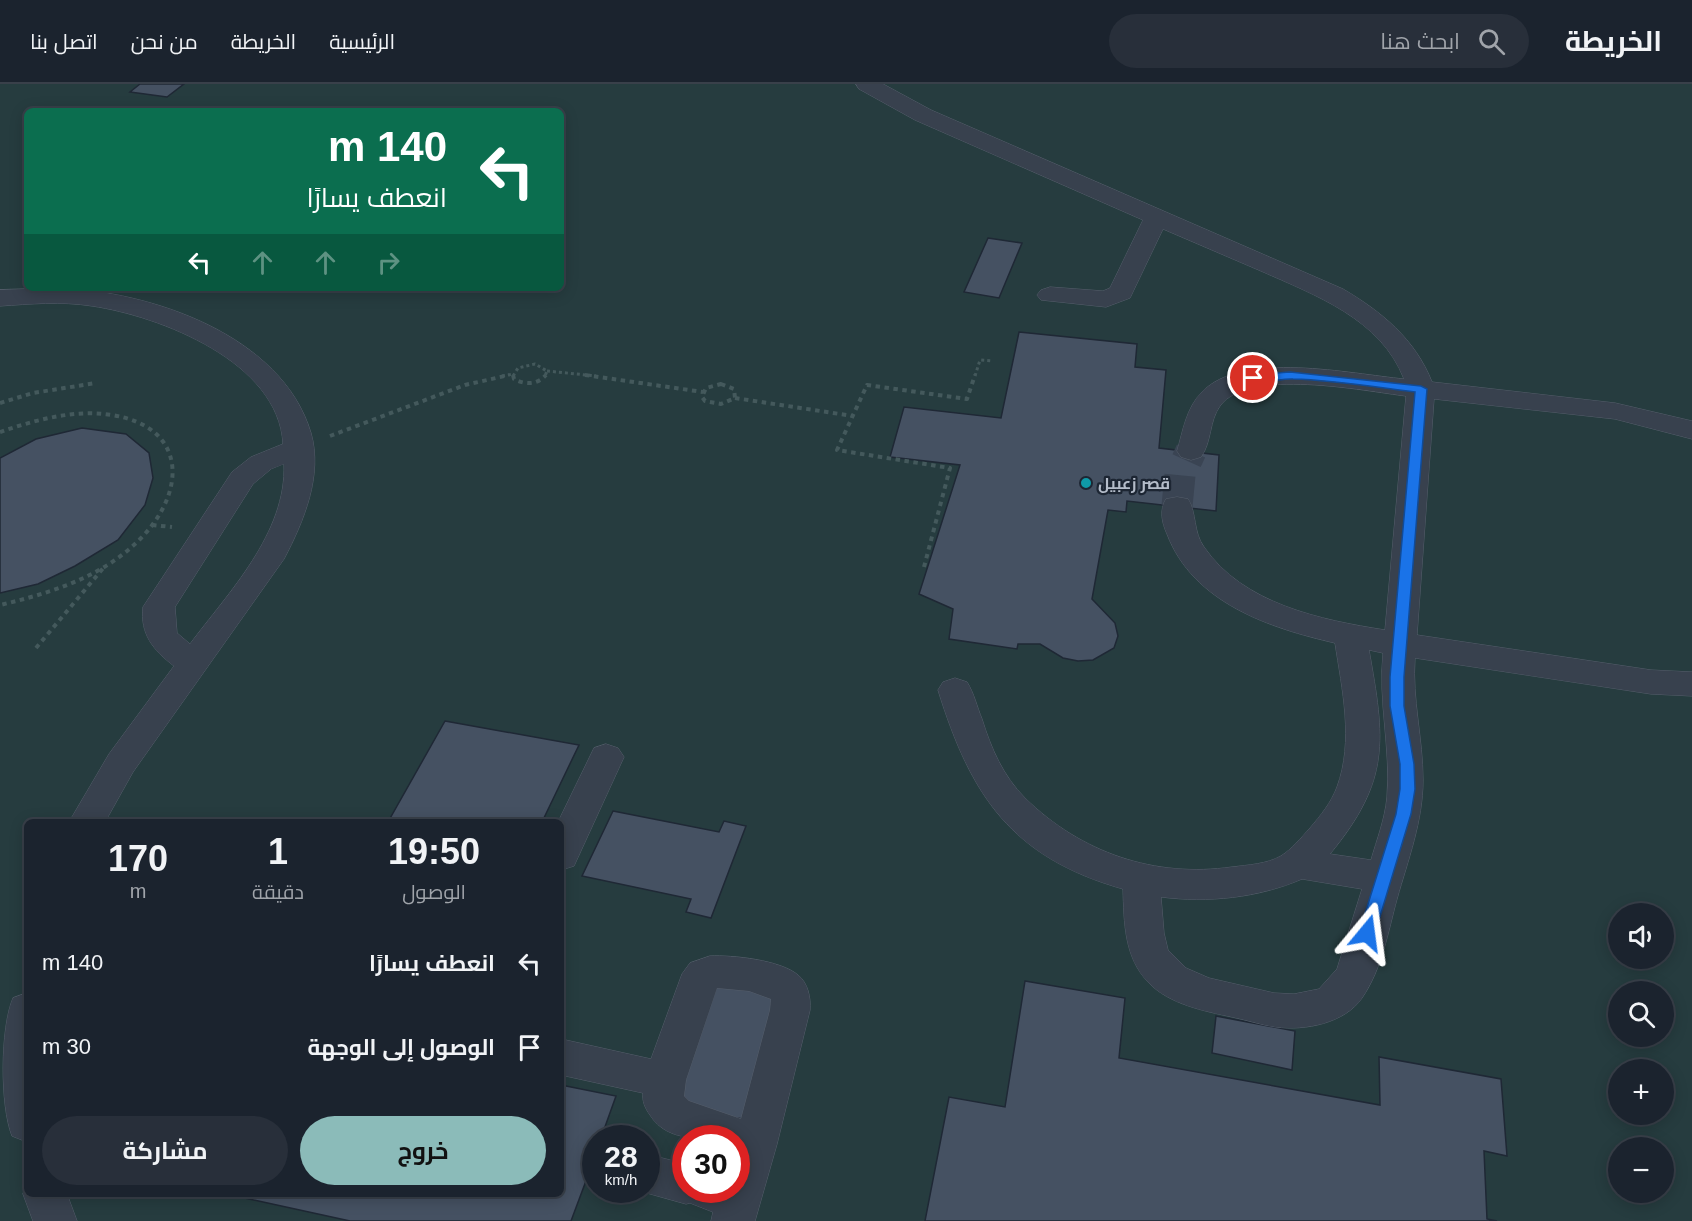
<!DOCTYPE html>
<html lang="ar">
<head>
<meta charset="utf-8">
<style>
  body { margin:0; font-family:Arial,Cairo,sans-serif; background:#282f3a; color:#f1f3f6; direction:rtl; height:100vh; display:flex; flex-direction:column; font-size:22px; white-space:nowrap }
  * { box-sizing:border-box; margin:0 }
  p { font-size:20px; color:#a0a4aa }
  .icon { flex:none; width:33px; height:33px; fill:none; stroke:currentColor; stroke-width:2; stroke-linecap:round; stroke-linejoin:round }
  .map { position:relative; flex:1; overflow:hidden; direction:ltr }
  .drawer { position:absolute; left:24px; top:735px; width:540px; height:378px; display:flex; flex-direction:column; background:#1b232e; border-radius:9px; box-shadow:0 3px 15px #0003,0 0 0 2px #39404a; direction:rtl }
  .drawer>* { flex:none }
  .guide { position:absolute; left:24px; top:24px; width:540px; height:183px; border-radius:9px; box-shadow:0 3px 15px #0003,0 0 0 2px #39404a; direction:rtl; background:#0b6e4f; color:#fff; overflow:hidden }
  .fabs { position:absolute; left:1608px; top:819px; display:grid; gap:12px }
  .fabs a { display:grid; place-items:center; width:66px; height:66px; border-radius:50%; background:#1b232e; box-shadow:0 3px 15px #0003,0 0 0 2px #39404a; font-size:30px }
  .speed { position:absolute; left:582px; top:1041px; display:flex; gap:12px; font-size:30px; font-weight:700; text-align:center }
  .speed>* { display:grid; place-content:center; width:78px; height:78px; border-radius:50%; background:#1b232e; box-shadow:0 3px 15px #0003,0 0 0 2px #39404a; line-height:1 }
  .speed small { font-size:15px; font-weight:400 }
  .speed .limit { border:9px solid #d22; background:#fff; color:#111 }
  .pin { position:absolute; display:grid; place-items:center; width:51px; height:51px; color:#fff; margin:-26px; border:3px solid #fff; border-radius:50%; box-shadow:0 2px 6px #0007 }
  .me { position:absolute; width:66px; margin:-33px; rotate:16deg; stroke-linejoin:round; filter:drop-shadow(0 0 4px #0008) }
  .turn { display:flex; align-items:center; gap:21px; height:126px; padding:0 18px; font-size:27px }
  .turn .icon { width:78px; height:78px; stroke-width:2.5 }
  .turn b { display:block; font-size:42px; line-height:51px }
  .lanes { display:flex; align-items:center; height:57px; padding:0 18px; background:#0003; justify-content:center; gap:30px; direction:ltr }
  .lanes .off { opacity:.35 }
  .eta { display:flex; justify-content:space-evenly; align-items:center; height:102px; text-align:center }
  .eta b { font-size:36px; font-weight:700; line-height:42px }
  .primary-button { display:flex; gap:12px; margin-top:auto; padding:12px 18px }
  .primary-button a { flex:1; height:69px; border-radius:36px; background:#8bbbb9; color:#111; font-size:24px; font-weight:700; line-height:69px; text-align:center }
  .primary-button a+a { background:#282f3a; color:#f1f3f6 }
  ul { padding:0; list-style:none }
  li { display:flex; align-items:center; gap:18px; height:84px; padding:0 18px }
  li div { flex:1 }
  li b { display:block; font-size:22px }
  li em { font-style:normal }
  header { display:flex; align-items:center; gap:36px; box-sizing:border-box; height:84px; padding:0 30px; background:#1b232e; border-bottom:2px solid #39404a }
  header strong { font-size:28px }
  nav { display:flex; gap:33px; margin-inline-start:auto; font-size:21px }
  .search { width:420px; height:54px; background:#282f3a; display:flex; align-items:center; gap:15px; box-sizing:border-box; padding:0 21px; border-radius:33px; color:#a0a4aa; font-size:22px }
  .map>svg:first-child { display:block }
  .green { fill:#263c3f; fill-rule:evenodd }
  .building { fill:#455162; stroke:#1f2835; stroke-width:1.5 }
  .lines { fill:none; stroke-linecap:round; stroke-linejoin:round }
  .minor-tunnel { stroke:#3a4453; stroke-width:31; stroke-dasharray:31 16; stroke-linecap:butt }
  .minor-casing { stroke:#565f6c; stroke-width:1 }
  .path-far1 { stroke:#44595c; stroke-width:3; stroke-dasharray:3 3; stroke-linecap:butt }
  .path { stroke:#44595c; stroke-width:4; stroke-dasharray:4.5 4.5; stroke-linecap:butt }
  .minor { fill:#38414e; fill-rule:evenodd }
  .route { fill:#1a73e8; stroke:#114b97; stroke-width:1.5 }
  .culture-dot { fill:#0f9aa8; stroke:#1d2633; stroke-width:2 }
  .labels { text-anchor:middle; stroke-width:4.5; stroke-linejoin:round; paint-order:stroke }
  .poi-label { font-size:16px; font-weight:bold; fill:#b4bcc9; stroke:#1d2633; text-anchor:start }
</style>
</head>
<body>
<header>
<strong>الخريطة</strong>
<div class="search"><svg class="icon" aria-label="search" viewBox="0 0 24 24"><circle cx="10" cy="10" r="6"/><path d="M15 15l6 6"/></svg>ابحث هنا</div>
<nav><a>الرئيسية</a><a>الخريطة</a><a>من نحن</a><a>اتصل بنا</a></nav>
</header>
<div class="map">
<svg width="1692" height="1137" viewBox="0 0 1692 1137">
  <rect width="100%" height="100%" fill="#242f3e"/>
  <!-- green -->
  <path class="green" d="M0,0H1692V1137H0ZM27,27H561V204H27ZM27,738H561V1110H27ZM1618,830H1664V874H1618ZM1618,908H1664V952H1618ZM1618,986H1664V1030H1618ZM596,1054H646V1106H596ZM686,1054H736V1106H686ZM1618,1064H1664V1108H1618Z"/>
  <!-- building -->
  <g class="building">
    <polygon points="140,0 184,0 167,13 130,8"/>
    <polygon points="988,154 1022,159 999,214 964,208"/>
    <polygon points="1019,248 1137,260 1135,283 1166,286 1159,364 1219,371 1216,427 1127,417 1126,428 1108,426 1092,515 1115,539 1118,552 1114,564 1093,576 1078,577 1063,574 1040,560 1018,560 1017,565 949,555 953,525 919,510 960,381 890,373 904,323 1001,334"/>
    <polygon points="82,344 126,350 149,369 153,394 145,421 118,456 75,482 38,500 0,509 0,374 36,355"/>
    <polygon points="445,637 579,661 542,738 388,738"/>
    <polygon points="613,727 719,748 724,737 746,742 711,834 686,828 691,815 582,792"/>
    <polygon points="709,897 789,909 761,1038 666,1022"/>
    <polygon points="1025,897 1125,914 1119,974 1380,1021 1379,973 1501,995 1507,1072 1484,1067 1487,1135 1497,1137 925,1137 949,1013 1005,1023"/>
    <polygon points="1216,932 1295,947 1292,986 1212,969"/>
    <polygon points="561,1001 616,1012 601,1054 596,1054 596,1070 571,1137 350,1137 226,1110 561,1110"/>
  </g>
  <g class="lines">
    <!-- minor-tunnel -->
    <polyline class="minor-tunnel" points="1177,422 1180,391 1191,367"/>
    <defs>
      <g id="minor">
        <path d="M856,0H883L931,26L1343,205C1382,228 1415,255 1432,298L1615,319L1692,337V355L1615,335L1434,315L1417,551L1651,586L1692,588V612L1651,610L1415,574C1412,615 1423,655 1423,696C1423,737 1408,776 1397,815C1388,848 1382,885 1362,914C1345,939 1305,947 1276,943C1261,941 1247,936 1232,933C1204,927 1169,920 1149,899C1124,874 1124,838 1123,805C1011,773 971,712 938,606L943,598L955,594L967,598C974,609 977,623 982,635C991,664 1003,692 1025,714C1081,769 1155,794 1232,783C1248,781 1267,780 1281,772C1292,765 1301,754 1310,744C1321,731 1331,719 1337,703C1354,657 1342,605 1335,559C1270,544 1193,519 1167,450C1162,439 1159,426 1166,415L1177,413L1188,415C1197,429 1193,448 1204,463C1243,520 1321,536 1385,546L1406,312C1364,307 1248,283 1220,322C1209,337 1212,358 1201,373L1191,376L1181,373L1177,367C1183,347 1186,324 1202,308C1242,266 1351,290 1404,295C1381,235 1315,211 1261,187C1228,173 1196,159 1163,145L1130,214L1106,223L1041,216L1037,211L1041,206L1050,203L1103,207L1110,204L1143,136L915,36L859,5ZM1369,566L1383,569C1378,617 1391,665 1387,713C1385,735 1377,755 1371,776L1330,770C1391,696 1385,656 1369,566ZM1302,795L1362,805L1337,885L1319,905L1294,910L1274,909L1209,894L1186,884L1168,866L1164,849L1161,813C1208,819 1258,814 1302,795Z"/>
        <path d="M58,204C150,207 282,251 311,349C323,391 304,437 284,475L133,688L105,738H69L109,670L174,582C153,566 140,550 143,523L232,388L251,373L283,360C279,278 160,232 92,222C61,217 30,220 0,222V206ZM284,380C287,449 228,509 190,560L177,549L175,523L253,400L271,385Z"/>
        <polygon points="606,660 618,664 624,673 574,782 561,786 561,738 558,738 594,664"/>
        <path d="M710,872C733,871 780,876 798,891C808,899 811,914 810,926L777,1060L755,1137H711L713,1128L690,1119L686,1120L636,1106H646V1072L650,1071L686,1080V1106H736V1054C706,1054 668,1060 650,1031C645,1024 642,1017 643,1009L561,991V955L651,975L682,890L690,879ZM717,904L749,907L771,915L770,926L741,1035L689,1017L684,1012L686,996Z"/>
        <path d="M27,909V1058L12,1052C0,1022 0,944 13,914Z"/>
        <polygon points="27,1101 27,1110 67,1110 77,1137 33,1137 23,1110"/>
      </g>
    </defs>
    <!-- minor casing -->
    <use href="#minor" class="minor-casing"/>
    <!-- path-far1 -->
    <g class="path-far1">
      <polyline points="547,287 596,292"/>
      <polyline points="502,292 513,290"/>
      <polyline points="513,292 518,284 535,280 547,287 545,292"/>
      <polyline points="975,292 980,276 993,277"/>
    </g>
    <!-- path -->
    <g class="path">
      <path d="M513,291L514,295C525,301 537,301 546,291"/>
      <polyline points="585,291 703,308"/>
      <polygon points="721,300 734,305 735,314 721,320 705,317 702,313 706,304"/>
      <polyline points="735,314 853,332"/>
      <polyline points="0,319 33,309 96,299"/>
      <path d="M0,348C35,336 75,325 112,331C186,343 187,405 143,452C106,492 51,509 0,521"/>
      <polyline points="330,352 465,301 509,291"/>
      <polyline points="152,441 172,443"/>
      <polyline points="924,483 950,384 837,366 867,301 967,315 975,291"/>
      <polyline points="36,564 105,482"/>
    </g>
    <!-- minor -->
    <use href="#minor" class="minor"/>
  </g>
  <!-- route -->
  <path class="route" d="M1290,288L1421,302L1427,305L1404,593V622L1414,680L1415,705L1411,730L1375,849L1373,854L1367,856L1362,854L1359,849L1396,730L1400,705V680L1390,622V593L1415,308C1375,303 1334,296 1293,295C1280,294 1257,302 1247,294L1253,291Z"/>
  <!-- markers -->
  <circle class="culture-dot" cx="1086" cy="399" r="6"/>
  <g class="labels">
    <!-- poi labels -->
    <g class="poi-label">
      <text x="1098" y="405">قصر زعبيل</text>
    </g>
  </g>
</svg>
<div class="fabs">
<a><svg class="icon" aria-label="sound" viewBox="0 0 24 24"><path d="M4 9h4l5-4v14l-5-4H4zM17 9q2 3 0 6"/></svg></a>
<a><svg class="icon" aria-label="search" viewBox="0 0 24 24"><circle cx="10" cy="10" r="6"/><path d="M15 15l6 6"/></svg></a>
<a>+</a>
<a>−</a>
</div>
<div class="speed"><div>28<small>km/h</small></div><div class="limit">30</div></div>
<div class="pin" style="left:1253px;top:294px;background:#d93025"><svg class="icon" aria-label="arrive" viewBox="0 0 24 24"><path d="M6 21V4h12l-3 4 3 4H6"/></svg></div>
<svg class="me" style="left:1367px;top:849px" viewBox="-20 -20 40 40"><path d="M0-17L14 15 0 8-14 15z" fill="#1a73e8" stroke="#fff" stroke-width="4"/></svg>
<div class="guide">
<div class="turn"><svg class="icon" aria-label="left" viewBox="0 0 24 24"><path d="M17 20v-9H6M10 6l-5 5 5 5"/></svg><div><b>140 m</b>انعطف يسارًا</div></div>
<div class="lanes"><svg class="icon" aria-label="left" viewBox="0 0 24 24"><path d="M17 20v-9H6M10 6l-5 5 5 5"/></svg><svg class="icon off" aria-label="ahead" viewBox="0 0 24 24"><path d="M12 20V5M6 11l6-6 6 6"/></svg><svg class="icon off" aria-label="ahead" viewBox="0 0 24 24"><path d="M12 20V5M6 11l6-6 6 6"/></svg><svg class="icon off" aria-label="right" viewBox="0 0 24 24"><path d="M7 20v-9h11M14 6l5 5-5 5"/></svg></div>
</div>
<section class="drawer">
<div class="eta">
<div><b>19:50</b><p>الوصول</p></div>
<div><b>1</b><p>دقيقة</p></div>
<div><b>170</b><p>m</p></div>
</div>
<ul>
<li><svg class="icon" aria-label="left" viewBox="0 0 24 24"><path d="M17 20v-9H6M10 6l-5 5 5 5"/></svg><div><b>انعطف يسارًا</b></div><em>140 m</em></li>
<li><svg class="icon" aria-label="arrive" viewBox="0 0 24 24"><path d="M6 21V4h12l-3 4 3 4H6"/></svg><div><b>الوصول إلى الوجهة</b></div><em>30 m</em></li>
</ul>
<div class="primary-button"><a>خروج</a><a>مشاركة</a></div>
</section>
</div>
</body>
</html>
